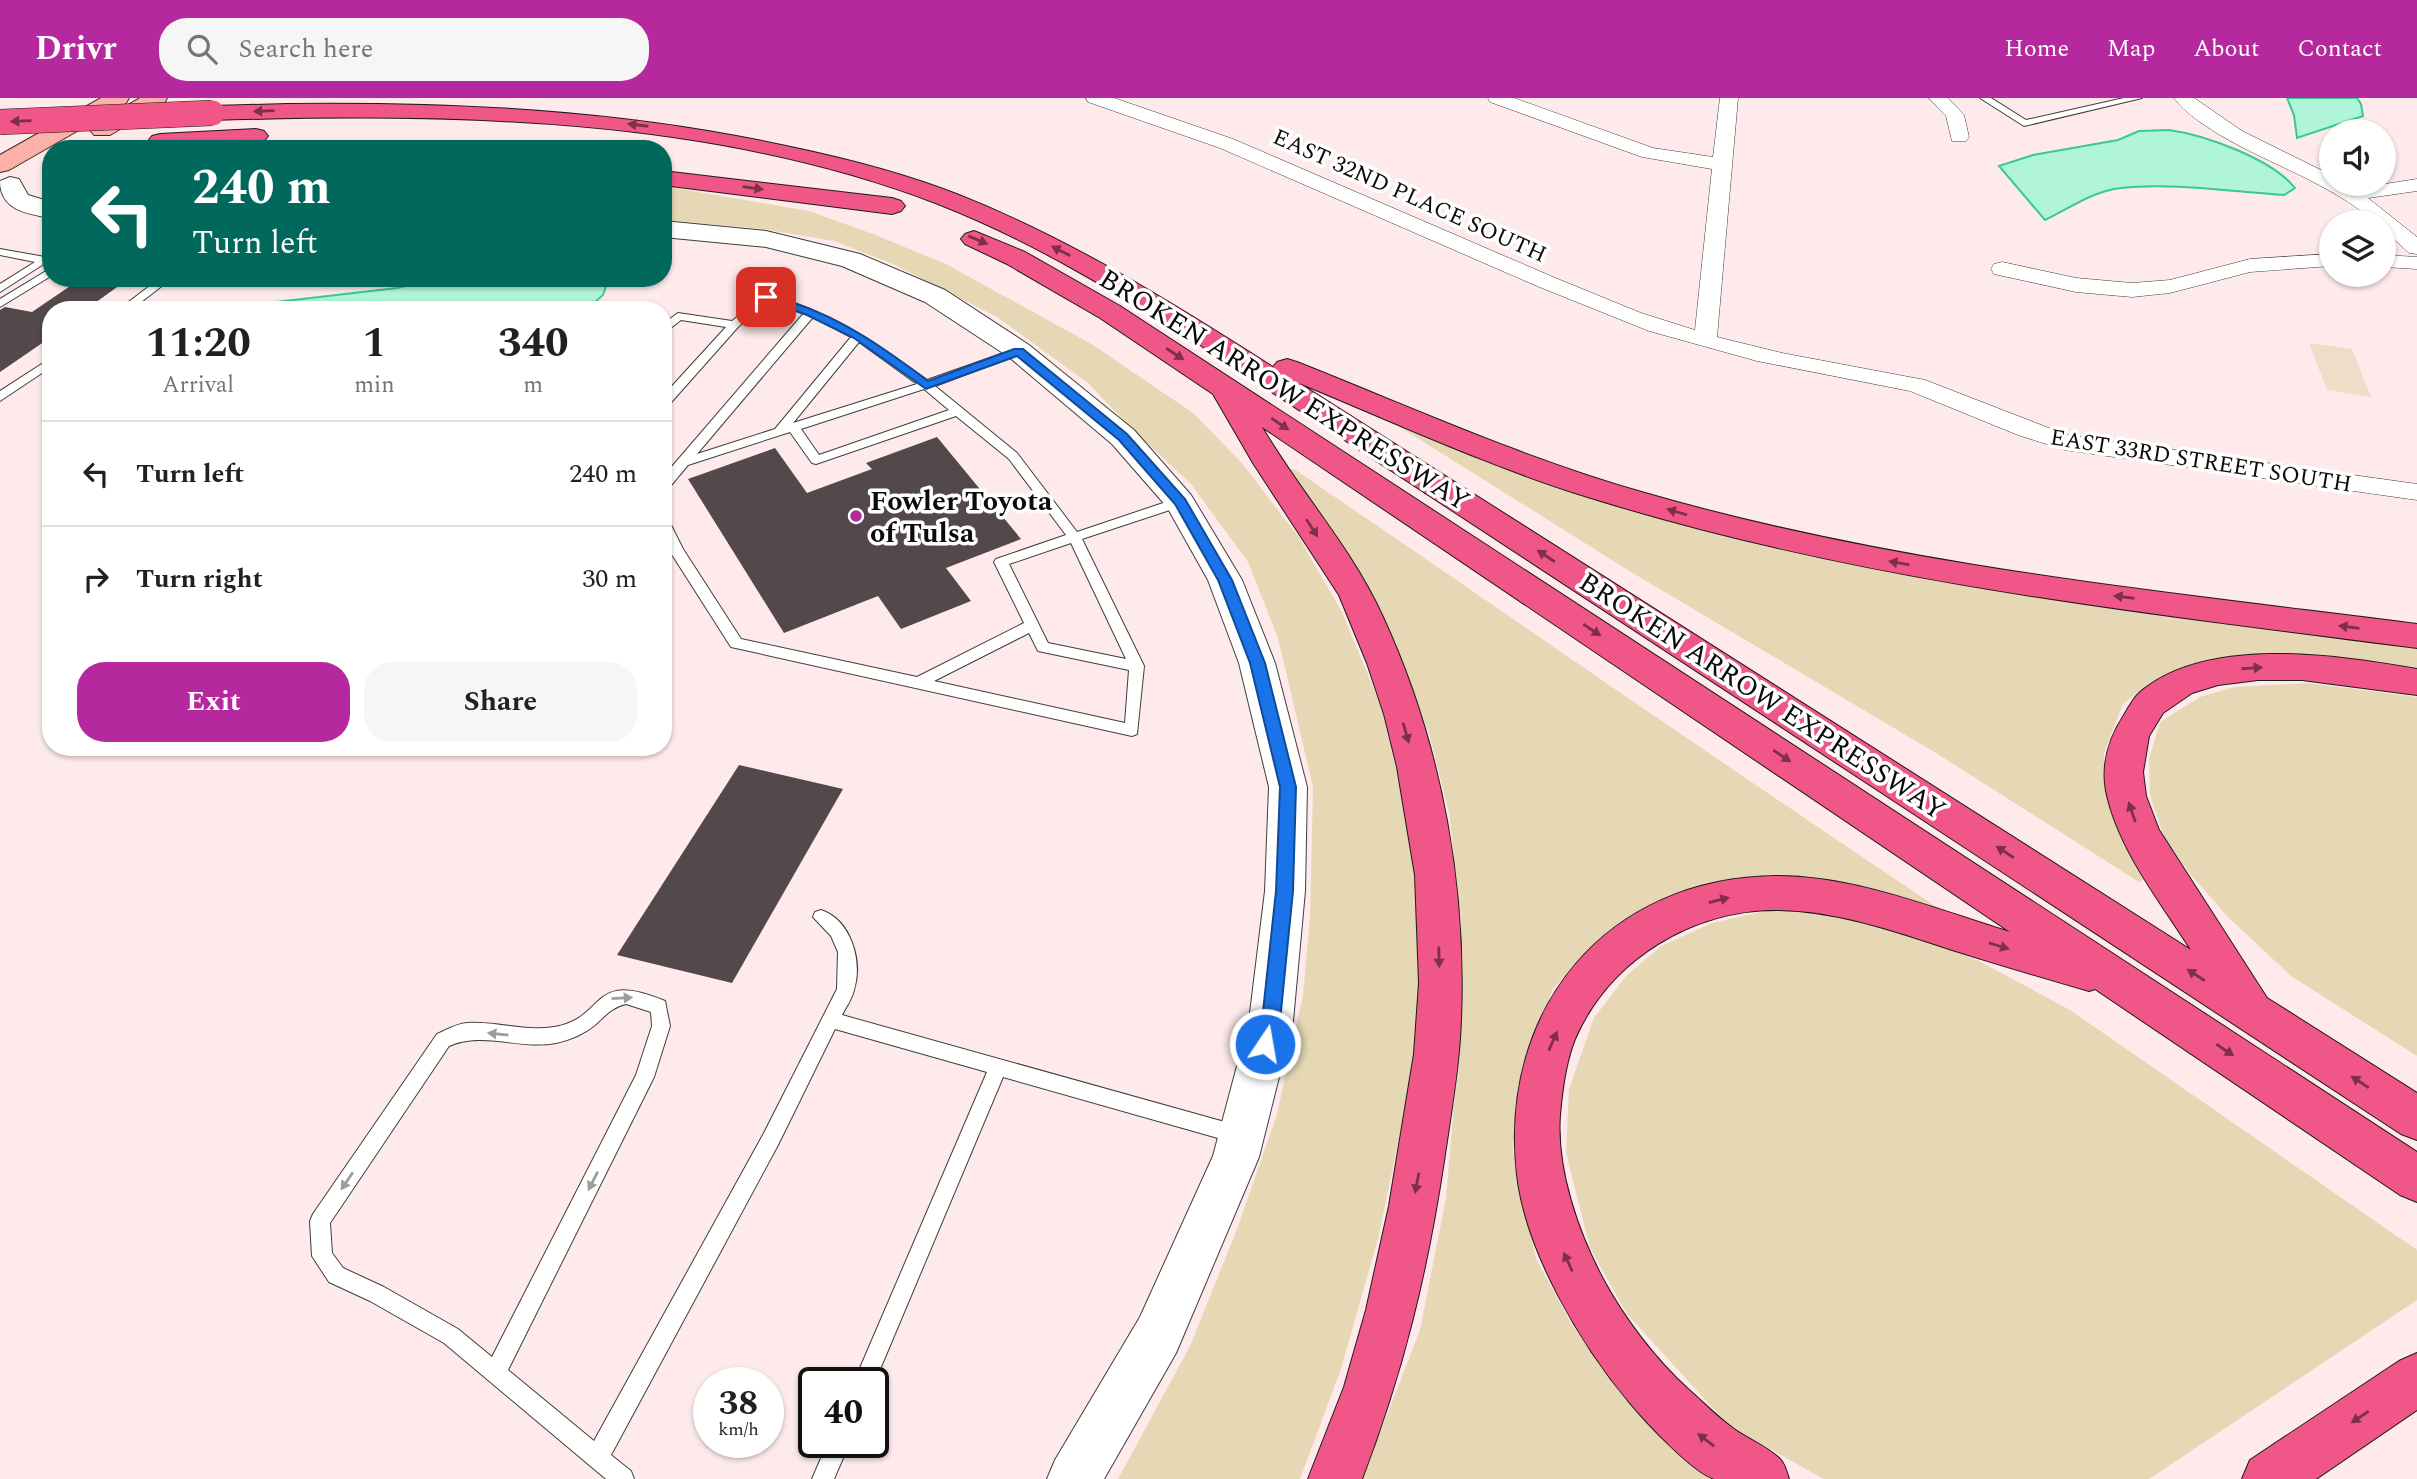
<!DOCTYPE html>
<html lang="en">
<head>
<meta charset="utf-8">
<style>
  body { margin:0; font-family:Spectral,serif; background:#f6f6f6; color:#202124; height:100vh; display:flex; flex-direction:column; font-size:26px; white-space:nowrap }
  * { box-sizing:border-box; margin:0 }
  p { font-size:23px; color:#757577 }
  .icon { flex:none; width:38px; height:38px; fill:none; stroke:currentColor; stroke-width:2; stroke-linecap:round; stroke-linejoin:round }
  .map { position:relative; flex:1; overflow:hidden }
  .sheet { position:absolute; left:42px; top:203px; width:630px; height:455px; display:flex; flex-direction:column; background:#fff; border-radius:28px; box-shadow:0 2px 5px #0004 }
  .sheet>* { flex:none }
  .banner { position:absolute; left:42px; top:42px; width:630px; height:147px; border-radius:28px; box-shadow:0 2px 5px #0004; background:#00695c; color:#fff; overflow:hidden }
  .controls { position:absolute; left:2319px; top:21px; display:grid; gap:14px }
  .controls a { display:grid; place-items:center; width:77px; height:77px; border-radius:50%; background:#fff; box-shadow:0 2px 5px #0004; font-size:35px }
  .speed { position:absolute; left:693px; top:1269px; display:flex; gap:14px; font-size:35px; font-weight:700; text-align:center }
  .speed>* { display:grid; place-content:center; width:91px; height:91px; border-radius:50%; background:#fff; box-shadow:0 2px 5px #0004; line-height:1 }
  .speed small { font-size:18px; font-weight:400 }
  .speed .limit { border:4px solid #111; border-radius:10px; background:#fff; color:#111 }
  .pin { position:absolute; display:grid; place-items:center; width:60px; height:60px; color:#fff; margin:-30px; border-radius:14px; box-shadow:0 4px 10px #0006 }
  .me { position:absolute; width:77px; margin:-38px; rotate:12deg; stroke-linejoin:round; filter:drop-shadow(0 0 5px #0008) }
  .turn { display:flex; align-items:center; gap:24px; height:147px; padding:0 35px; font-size:32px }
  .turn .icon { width:91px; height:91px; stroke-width:2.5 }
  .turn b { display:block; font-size:49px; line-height:60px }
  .eta { display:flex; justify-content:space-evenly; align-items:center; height:119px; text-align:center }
  .eta b { font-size:42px; font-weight:700; line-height:49px }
  .action { display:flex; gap:14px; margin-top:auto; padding:14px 35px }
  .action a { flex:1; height:80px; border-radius:28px; background:#b6289d; color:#fff; font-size:28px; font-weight:700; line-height:80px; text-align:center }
  .action a+a { background:#f6f6f6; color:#202124 }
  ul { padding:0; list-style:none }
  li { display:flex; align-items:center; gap:21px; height:105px; padding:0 35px; border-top:2px solid #e0e0e0 }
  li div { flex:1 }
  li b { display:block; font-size:26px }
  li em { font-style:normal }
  header { display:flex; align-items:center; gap:42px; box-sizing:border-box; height:98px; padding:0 35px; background:#b6289d; color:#fff }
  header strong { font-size:33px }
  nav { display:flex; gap:38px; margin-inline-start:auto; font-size:24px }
  .search { width:490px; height:63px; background:#f6f6f6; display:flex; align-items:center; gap:18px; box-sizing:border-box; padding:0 24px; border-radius:28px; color:#757577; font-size:26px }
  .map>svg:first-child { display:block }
  .green { fill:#e7d8b5 }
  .pitch { fill:#eeddc7 }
  .water { fill:#b0f4d9; stroke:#39c993; stroke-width:2 }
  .building { fill:#53484c }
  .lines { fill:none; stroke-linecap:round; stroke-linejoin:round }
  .service-casing { stroke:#3e3e3e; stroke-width:2 }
  .minor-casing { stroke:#3e3e3e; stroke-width:1 }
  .tertiary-casing { stroke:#3e3e3e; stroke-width:2 }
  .secondary-casing { stroke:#2d2d2d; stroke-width:2 }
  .motorway-casing { stroke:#1c1c1c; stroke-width:2 }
  .service { fill:#fff; fill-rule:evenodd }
  .minor { fill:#fff; fill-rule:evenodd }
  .tertiary { fill:#fff; fill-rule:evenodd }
  .secondary { fill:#fdb0a7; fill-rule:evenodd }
  .motorway { fill:#f05687; fill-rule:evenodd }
  .motorway-bridge-casing { stroke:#1c1c1c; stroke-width:26; stroke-linecap:butt }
  .motorway-bridge { stroke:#f05687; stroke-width:25 }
  .oneway { fill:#7e3049 }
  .oneway2 { fill:#9d9d9d }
  .route { fill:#1a73e8; stroke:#114b97; stroke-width:2 }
  .poi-dot { fill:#b6289d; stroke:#fff; stroke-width:2.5 }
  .labels { text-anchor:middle; stroke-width:7; stroke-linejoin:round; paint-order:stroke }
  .far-street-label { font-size:23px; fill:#0b0b0b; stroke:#fff }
  .street-label { font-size:28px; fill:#0b0b0b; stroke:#fff }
  .poi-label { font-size:28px; font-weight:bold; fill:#0b0b0b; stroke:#fff; text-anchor:start }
</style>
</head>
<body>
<header>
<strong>Drivr</strong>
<div class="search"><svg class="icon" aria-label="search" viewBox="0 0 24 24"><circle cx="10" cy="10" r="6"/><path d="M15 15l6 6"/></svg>Search here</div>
<nav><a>Home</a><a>Map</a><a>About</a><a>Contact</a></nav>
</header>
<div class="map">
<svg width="2417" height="1381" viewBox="0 0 2417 1381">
  <rect width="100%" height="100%" fill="#feeaea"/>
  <!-- green -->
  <g class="green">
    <polygon points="663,88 809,113 873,136 946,166 1093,247 1193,315 1241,364 1298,438 1342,514 1381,608 1414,749 1420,829 1420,940 1378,1141 1341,1271 1300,1381 1118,1381 1190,1248 1237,1131 1277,1016 1303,897 1310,818 1313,689 1278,540 1248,464 1191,386 1133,332 1088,285 997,219 895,167 834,143 763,131 663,122"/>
    <polygon points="1401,324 1594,400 2417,546 2417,575 2188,570 2151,584 2123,606 2104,655 2107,690 2115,723 2149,779 2139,784 1936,655 1631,474 1395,326"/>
    <path d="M1286,371H1294C1510,518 1724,667 1941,812L1718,787L1677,797L1610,834L1578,862L1553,891L1532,945L1516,1002L1513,1054L1536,1161L1572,1227L1621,1295L1670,1347L1718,1381H1362L1420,1232L1446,1100L1460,936L1461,821L1449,715L1430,639L1396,545L1353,469Z"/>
    <polygon points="2308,585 2417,599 2417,958 2291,878 2229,820 2191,777 2164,740 2150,697 2149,661 2160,624 2200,599 2234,589"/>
    <polygon points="1816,810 1872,821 1979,863 2070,912 2417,1152 2417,1202 2149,1381 1824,1381 1730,1329 1627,1216 1590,1150 1566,1055 1569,991 1594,920 1626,878 1661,848 1712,825 1769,812"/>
  </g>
  <!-- pitch -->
  <polygon class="pitch" points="2309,245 2352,251 2371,299 2327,292"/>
  <!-- water -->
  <g class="water">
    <polygon points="2287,0 2357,0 2361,6 2363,18 2297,40 2294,17"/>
    <path d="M2169,32C2205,37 2272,61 2295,90L2284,97C2234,94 2170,84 2121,90C2093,93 2070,110 2045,122L1999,68L2033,57L2118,42L2139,33Z"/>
    <polygon points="496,180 609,180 603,197 586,212 262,212 276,204 397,190 419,185"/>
  </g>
  <!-- building -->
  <g class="building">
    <polygon points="82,180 120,187 85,212 51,212 51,239 0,274 0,212 5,209 32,214"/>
    <polygon points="937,339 1021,441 946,470 971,503 901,531 878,498 784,535 688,381 775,350 807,395 872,371 866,365"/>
    <polygon points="739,667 843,691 732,885 617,857"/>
  </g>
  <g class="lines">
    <defs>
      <g id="service">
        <polygon points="1980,0 1991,0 2026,22 2124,0 2142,0 2024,28"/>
        <polygon points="0,151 45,159 50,162 0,194 0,186 35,164 0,157"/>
        <polygon points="51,170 51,178 0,209 0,201"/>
        <polygon points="160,180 172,180 131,212 118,212"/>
        <path d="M766,196C831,213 874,244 927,282L1015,251H1023V255L935,288L1017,355L1077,434L1175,401H1185V407L1082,441L1144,568L1137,636L1132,638L731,549L671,455L663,454V445H666L663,439V420L668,421L683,451L741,541L917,579L1024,525L994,464L996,461L1066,437L1009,361L956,318L816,366L812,365L790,334L688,367L668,391L663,392V379L804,215L768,203L738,229L667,309L663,310V298L726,229L681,222L663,236V226L678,215L732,223ZM813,219L851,239L775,331L697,356ZM859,244L917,286L793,325ZM924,291L949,312L819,357L801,331ZM1071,445L1126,561L1048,545L1009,466ZM1029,535L1038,553L1129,572L1125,625L934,583Z"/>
        <polygon points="51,260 51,269 0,303 0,293"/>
        <path d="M821,812C851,822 863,863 854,892C852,901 846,909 842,917L1239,1028L1246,1031L1249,1037L1246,1043L1239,1046L1003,979L873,1288V1284H854L987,974L835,931L778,1047L611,1357L631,1373L634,1381H606L444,1245L370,1203L329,1184L312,1158L310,1123L313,1116L437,936C446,932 456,926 467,925C496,923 525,934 554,929C608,920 588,871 665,903L670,928L654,979L508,1272L594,1343L764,1035L837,891L838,854L831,838L813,819L815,814ZM626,906L651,914L652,928L636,977L492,1259L458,1231L384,1189L343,1170L332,1155L330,1125L449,948C484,933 520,952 556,945C570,942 584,936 595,927C605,918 612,909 626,906Z"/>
        <polygon points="828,1344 850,1344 834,1381 812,1381"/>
      </g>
      <g id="minor">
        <polygon points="1086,0 1114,0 1233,41 1553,179 1641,215 1695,232 1712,71 1642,59 1490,4 1488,0 1514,0 1653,50 1713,59 1720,0 1738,0 1717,239 1782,255 1925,282 2067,337 2417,386 2417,402 2065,352 2018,337 1910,293 1757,263 1649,233 1537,188 1220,50 1088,4"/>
        <polygon points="1929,0 1948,0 1964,17 1969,39 1966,43 1952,43 1946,18"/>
        <path d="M2174,0H2194L2242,33L2331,77V86H2345L2353,91L2417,81V93L2368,100L2417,139V156L2409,155L2384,132V124H2375C2330,85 2271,67 2220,37C2204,27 2185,15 2174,0Z"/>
        <polygon points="2331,156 2331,168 2250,174 2170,195 2132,199 2076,194 1994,176 1991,171 1994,166 2002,164 2076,180 2132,185 2170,182 2250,161"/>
        <polygon points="2384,157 2417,159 2417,171 2384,169"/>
      </g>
      <g id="tertiary">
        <path d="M10,79L19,81L28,97L51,104V120C27,116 0,112 0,83Z"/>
        <polygon points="663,123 766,133 860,156 945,192 1029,247 1134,332 1191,397 1242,482 1275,565 1307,689 1305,793 1293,923 1259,1059 1176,1255 1104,1381 1047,1381 1055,1362 1140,1219 1213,1058 1249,923 1265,793 1269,689 1239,565 1208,482 1167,409 1112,346 1009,259 925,204 842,168 766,149 663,139"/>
      </g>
      <g id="secondary">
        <polygon points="101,0 129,0 126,5 9,72 0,74 0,57"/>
        <polygon points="140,0 167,0 164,5 110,37 94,37 90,32 94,27"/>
      </g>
      <g id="motorway">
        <path d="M287,6C455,4 621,12 786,48C844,60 903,75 959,97C1070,141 1173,205 1273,269L1277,264L1287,261L1297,264C1413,310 1525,361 1645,395C1897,468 2158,493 2417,526V550C2138,514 1860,484 1591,400C1490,369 1396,325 1299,285L2191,852C2160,803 2118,751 2106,693C2101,665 2109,640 2124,617C2128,610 2133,601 2139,595C2206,537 2336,557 2417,571V597L2302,582H2258L2218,587L2192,595L2163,615L2149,638L2143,674L2146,698L2159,732L2267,900L2417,995V1042L2401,1036L1194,243C1112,192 1028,141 938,106C710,18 453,15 212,22L204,20L201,15L204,10L212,8Z"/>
        <polygon points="256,31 264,33 268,38 264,43 160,50 152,48 148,43 152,38 160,36"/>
        <polygon points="663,73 892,100 901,103 905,108 901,113 892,116 663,87"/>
        <path d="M974,133L1025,154L1120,208L2417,1054V1104L2400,1097L2095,891L2089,893C2041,879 1993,865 1946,850C1892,832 1836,813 1779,812C1693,811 1610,861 1575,941C1566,963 1562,993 1560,1017C1556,1071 1578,1134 1603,1181C1624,1220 1655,1261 1688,1291C1703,1304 1717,1319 1734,1331C1748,1341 1768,1349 1780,1361C1785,1366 1787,1375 1789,1381C1770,1381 1731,1381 1715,1381C1694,1376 1645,1323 1630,1305C1581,1247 1526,1154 1517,1077C1498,911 1607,779 1777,778C1856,778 1935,811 2010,834L1262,329C1299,393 1351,449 1382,517C1443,648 1469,797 1460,941C1457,982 1450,1022 1444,1063C1427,1176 1403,1274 1362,1381H1308L1344,1289L1366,1212L1389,1108L1414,956L1419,885L1415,777L1397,669L1384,616L1367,565L1339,497L1253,365L1213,296L1100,220L1007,166L965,146L961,141L965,136Z"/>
        <polygon points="2417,1255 2417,1312 2316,1381 2242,1381 2250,1362 2399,1263"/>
      </g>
    </defs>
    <!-- service casing -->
    <use href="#service" class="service-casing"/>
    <!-- minor casing -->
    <use href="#minor" class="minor-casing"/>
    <!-- tertiary casing -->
    <use href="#tertiary" class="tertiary-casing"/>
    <!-- secondary casing -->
    <use href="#secondary" class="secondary-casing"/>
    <!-- motorway casing -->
    <use href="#motorway" class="motorway-casing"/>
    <!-- service -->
    <use href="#service" class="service"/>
    <!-- minor -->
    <use href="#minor" class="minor"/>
    <!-- tertiary -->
    <use href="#tertiary" class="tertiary"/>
    <!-- secondary -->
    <use href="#secondary" class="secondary"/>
    <!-- motorway -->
    <use href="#motorway" class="motorway"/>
    <defs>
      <polyline id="motorway-bridge" points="0,24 212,15"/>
    </defs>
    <!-- motorway-bridge casing -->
    <use href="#motorway-bridge" class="motorway-bridge-casing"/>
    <!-- motorway-bridge -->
    <use href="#motorway-bridge" class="motorway-bridge"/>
  </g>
  <!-- one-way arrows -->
  <defs><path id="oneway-solid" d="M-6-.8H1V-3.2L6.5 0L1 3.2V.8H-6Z" transform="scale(1.75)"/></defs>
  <g class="oneway">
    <use href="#oneway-solid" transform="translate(264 13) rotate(178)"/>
    <use href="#oneway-solid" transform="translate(21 23) rotate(178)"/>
    <use href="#oneway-solid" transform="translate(638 27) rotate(-172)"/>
    <use href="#oneway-solid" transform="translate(753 90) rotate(8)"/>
    <use href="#oneway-solid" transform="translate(978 142) rotate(23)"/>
    <use href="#oneway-solid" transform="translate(1061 153) rotate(-153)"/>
    <use href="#oneway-solid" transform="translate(1175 256) rotate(33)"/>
    <use href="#oneway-solid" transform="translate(1280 326) rotate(34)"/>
    <use href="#oneway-solid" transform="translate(1677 414) rotate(-164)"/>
    <use href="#oneway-solid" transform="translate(1312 430) rotate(57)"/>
    <use href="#oneway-solid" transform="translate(1546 458) rotate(-147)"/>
    <use href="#oneway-solid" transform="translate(1899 465) rotate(-170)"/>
    <use href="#oneway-solid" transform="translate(2124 499) rotate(-172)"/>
    <use href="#oneway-solid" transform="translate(2349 529) rotate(-172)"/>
    <use href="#oneway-solid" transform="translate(1592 532) rotate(34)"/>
    <use href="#oneway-solid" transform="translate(2252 570) rotate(-4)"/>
    <use href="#oneway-solid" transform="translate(1406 635) rotate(74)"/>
    <use href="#oneway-solid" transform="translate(1782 658) rotate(34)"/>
    <use href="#oneway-solid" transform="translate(2132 714) rotate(-109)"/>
    <use href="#oneway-solid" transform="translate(2005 754) rotate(-147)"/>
    <use href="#oneway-solid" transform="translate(1719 802) rotate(-14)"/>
    <use href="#oneway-solid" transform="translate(1999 848) rotate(17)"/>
    <use href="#oneway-solid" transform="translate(1439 859) rotate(89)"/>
    <use href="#oneway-solid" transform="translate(2196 877) rotate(-147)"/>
    <use href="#oneway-solid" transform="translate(1553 943) rotate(-66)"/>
    <use href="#oneway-solid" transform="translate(2225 952) rotate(34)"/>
    <use href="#oneway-solid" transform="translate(2360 984) rotate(-147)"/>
    <use href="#oneway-solid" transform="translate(1417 1085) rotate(100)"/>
    <use href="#oneway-solid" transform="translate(1568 1164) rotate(-115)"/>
    <use href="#oneway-solid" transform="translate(2360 1319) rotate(146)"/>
    <use href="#oneway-solid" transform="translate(1706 1342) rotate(-142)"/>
  </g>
  <g class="oneway2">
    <use href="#oneway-solid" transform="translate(622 900) rotate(-3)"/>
    <use href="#oneway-solid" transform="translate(498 936) rotate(-174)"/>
    <use href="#oneway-solid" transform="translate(347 1083) rotate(124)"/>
    <use href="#oneway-solid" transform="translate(593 1083) rotate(117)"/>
  </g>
  <!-- route -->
  <path class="route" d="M762,197C773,195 784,201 794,205C845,222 885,251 928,283L1014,251H1023L1127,336L1185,401L1232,482L1265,565L1296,689L1293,793L1280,923L1271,952L1265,954L1258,952L1256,946L1262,923L1276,793L1280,689L1250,565L1218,482L1175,406L1119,342L1017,258L926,291L854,240L807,217L762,201Z"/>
  <!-- markers -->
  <circle class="poi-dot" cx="856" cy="418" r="7"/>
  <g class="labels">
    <!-- far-street labels -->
    <g class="far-street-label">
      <text transform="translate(1410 97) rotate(24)" y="8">EAST 32ND PLACE SOUTH</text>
      <text transform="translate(2201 362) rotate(9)" y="8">EAST 33RD STREET SOUTH</text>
    </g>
    <!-- street labels -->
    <g class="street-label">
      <text transform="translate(1285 291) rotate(32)" y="10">BROKEN ARROW EXPRESSWAY</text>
      <text transform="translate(1763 597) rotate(33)" y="10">BROKEN ARROW EXPRESSWAY</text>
    </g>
    <!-- poi labels -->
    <g class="poi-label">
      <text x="870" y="412">Fowler Toyota<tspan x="870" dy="32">of Tulsa</tspan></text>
    </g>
  </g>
</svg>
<div class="controls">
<a><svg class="icon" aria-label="sound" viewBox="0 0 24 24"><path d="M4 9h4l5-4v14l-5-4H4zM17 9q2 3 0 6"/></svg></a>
<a><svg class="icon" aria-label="layers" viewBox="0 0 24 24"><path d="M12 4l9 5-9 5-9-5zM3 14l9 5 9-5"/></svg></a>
</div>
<div class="speed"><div>38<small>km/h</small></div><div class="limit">40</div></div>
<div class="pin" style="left:766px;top:199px;background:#d93025"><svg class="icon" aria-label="arrive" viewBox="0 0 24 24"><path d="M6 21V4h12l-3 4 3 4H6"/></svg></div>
<svg class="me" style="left:1265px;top:946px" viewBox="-20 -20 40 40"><circle r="17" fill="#1a73e8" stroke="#fff" stroke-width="3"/><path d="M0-11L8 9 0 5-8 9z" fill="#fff"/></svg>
<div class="banner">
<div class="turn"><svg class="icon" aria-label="left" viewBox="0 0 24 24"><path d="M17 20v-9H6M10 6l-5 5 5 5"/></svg><div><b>240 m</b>Turn left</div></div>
</div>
<section class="sheet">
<div class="eta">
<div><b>11:20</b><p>Arrival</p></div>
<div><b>1</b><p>min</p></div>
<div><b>340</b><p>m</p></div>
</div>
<ul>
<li><svg class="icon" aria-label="left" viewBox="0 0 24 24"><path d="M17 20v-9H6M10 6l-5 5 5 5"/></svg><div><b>Turn left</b></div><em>240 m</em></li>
<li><svg class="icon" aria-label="right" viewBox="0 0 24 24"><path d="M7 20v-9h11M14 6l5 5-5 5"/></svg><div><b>Turn right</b></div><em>30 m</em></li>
</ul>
<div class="action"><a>Exit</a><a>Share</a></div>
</section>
</div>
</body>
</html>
